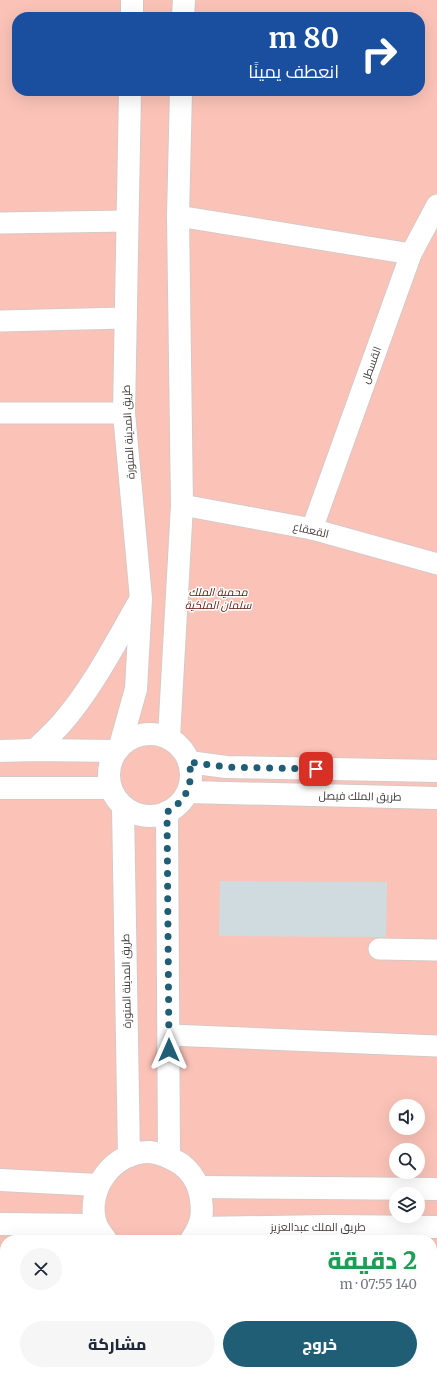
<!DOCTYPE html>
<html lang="ar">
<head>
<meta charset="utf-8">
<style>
  body { margin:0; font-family:Merriweather,Cairo,serif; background:#f6f6f7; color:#1f2937; direction:rtl; height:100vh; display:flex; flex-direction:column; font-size:15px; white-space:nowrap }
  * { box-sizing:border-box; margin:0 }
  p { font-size:13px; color:#747a83 }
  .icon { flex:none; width:22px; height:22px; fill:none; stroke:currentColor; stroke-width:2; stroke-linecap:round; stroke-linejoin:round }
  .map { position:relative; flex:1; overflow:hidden; direction:ltr }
  .details { position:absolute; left:0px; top:1235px; width:437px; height:140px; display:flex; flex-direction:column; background:#fff; border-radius:16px 16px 0 0; box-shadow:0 4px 16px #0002; direction:rtl }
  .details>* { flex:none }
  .guide { position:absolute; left:12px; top:12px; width:413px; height:84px; border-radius:16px; box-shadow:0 4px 16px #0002; direction:rtl; background:#1a4fa0; color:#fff; overflow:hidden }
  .tools { position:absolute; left:389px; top:1099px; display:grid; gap:8px }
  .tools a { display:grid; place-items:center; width:36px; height:36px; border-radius:50%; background:#fff; box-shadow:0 4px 16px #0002; font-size:20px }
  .pin { position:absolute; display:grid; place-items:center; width:34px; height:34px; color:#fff; margin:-17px; border-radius:8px; box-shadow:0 2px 6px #0006 }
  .me { position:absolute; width:44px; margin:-22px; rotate:0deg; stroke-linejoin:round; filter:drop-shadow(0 0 3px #0008) }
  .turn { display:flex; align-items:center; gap:14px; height:84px; padding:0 20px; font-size:18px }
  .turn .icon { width:52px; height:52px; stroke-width:2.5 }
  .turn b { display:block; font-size:28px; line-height:34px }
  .round { display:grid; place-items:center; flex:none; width:42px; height:42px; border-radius:21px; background:#f6f6f7 }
  .overview { display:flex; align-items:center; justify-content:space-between; height:68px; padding:0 20px }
  h1 { font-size:24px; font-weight:800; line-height:30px; color:#1e9e55 }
  .action { display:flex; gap:8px; margin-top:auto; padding:8px 20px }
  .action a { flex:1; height:46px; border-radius:24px; background:#205e75; color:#fff; font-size:16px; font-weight:800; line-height:46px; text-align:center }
  .action a+a { background:#f6f6f7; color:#1f2937 }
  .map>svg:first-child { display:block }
  .green { fill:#fbc3b8; fill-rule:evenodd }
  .building { fill:#d0dbe0 }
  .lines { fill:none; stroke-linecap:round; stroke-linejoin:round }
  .minor-casing { stroke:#d5c9c7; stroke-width:23 }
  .tertiary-casing { stroke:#d5c9c7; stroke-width:24 }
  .secondary-casing { stroke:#d5c9c7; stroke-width:24 }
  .minor { stroke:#fff; stroke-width:21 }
  .tertiary { stroke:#fff; stroke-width:22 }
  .secondary { stroke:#fff; stroke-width:22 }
  .route { stroke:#205e75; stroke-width:7; stroke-dasharray:0 12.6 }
  .labels { text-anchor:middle; stroke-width:3; stroke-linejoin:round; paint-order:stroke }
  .street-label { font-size:11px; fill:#3e3938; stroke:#fff }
  .park-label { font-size:11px; font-style:italic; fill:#5c1409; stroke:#fff }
</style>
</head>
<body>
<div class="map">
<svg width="437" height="1375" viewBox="0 0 437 1375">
  <rect width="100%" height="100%" fill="#fff7f6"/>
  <!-- green -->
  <path class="green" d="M0,0H437V1375H0ZM17,17H420V91H17ZM396,1106H418V1128H396ZM396,1150H418V1172H396ZM396,1194H418V1216H396ZM5,1240H432V1370H5Z"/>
  <!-- building -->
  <polygon class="building" points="220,881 387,882 386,937 219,936"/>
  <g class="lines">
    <defs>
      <g id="minor">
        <polyline points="178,216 411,254"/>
        <polyline points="0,223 127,221"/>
        <polyline points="0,321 126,318"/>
        <polyline points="0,413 124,413"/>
        <polyline points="182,505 312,529 437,564"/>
        <polyline points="312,529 411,254 437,205"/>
        <polyline points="379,949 437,950"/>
        <polyline points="169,1035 437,1046"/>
        <polyline points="336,1370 336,1375"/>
      </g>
      <g id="tertiary">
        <polyline points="0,1180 98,1185"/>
        <polyline points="199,1187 437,1189"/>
        <polyline points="0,1224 96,1225"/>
        <polyline points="199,1228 328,1226 437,1227"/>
      </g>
      <g id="secondary">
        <polyline points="132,17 132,0"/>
        <polyline points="183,17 184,0"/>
        <circle cx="150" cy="775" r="41"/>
        <polyline points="169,737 182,505 178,216 181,91"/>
        <polyline points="120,746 136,689 141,599 124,413 130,91"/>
        <path d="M35,750C44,741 53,733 61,724C92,689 116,642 139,602"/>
        <polyline points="0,751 35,750 115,751"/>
        <polyline points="189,762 226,767 437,771"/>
        <polyline points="0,788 110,788"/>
        <polyline points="188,792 437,798"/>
        <polyline points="123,807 129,1156"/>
        <polyline points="167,812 169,1156"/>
        <path d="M106,1240C103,1235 98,1230 96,1224C85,1190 113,1151 150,1152C162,1153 171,1158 181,1164C190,1171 198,1182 200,1194C204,1213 202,1224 191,1240"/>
        <polyline points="127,1375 128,1370"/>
        <polyline points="167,1375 167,1370"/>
      </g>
    </defs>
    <!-- minor casing -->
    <use href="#minor" class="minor-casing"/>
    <!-- tertiary casing -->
    <use href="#tertiary" class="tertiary-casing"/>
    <!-- secondary casing -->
    <use href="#secondary" class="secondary-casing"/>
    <!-- minor -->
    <use href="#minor" class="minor"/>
    <!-- tertiary -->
    <use href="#tertiary" class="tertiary"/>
    <!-- secondary -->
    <use href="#secondary" class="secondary"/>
  </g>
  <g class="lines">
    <!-- route -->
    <path class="route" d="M169,1050L167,812C186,801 194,784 189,762L226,767L316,769"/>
  </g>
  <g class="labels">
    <!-- street labels -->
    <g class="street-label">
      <text transform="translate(371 365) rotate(-70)" y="4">القسطل</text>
      <text transform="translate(128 432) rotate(-93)" y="4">طريق المدينة المنورة</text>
      <text transform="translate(311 530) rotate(13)" y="4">القعقاع</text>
      <text transform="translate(360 796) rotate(1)" y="4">طريق الملك فيصل</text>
      <text transform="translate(126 981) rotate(-91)" y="4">طريق المدينة المنورة</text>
      <text x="318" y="1231">طريق الملك عبدالعزيز</text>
    </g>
    <!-- park labels -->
    <g class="park-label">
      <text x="218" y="596">محمية الملك<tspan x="218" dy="13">سلمان الملكية</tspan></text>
    </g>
  </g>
</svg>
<div class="tools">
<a><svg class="icon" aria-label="sound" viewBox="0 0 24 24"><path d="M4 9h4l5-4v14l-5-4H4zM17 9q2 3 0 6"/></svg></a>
<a><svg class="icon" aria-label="search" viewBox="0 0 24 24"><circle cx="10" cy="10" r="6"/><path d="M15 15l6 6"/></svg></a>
<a><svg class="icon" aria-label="layers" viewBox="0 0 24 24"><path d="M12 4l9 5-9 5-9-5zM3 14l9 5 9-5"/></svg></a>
</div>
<div class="pin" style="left:316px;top:769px;background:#d93025"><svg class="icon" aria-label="arrive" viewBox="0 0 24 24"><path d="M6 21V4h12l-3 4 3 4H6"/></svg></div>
<svg class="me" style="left:169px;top:1050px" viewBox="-20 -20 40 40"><path d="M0-17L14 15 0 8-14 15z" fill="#205e75" stroke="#fff" stroke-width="4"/></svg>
<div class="guide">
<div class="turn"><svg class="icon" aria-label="right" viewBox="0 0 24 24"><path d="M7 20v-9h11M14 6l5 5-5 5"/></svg><div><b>80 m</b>انعطف يمينًا</div></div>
</div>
<section class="details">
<div class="overview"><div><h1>2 دقيقة</h1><p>140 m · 07:55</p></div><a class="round"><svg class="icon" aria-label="close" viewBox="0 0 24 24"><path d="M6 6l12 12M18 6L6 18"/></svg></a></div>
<div class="action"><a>خروج</a><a>مشاركة</a></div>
</section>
</div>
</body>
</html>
